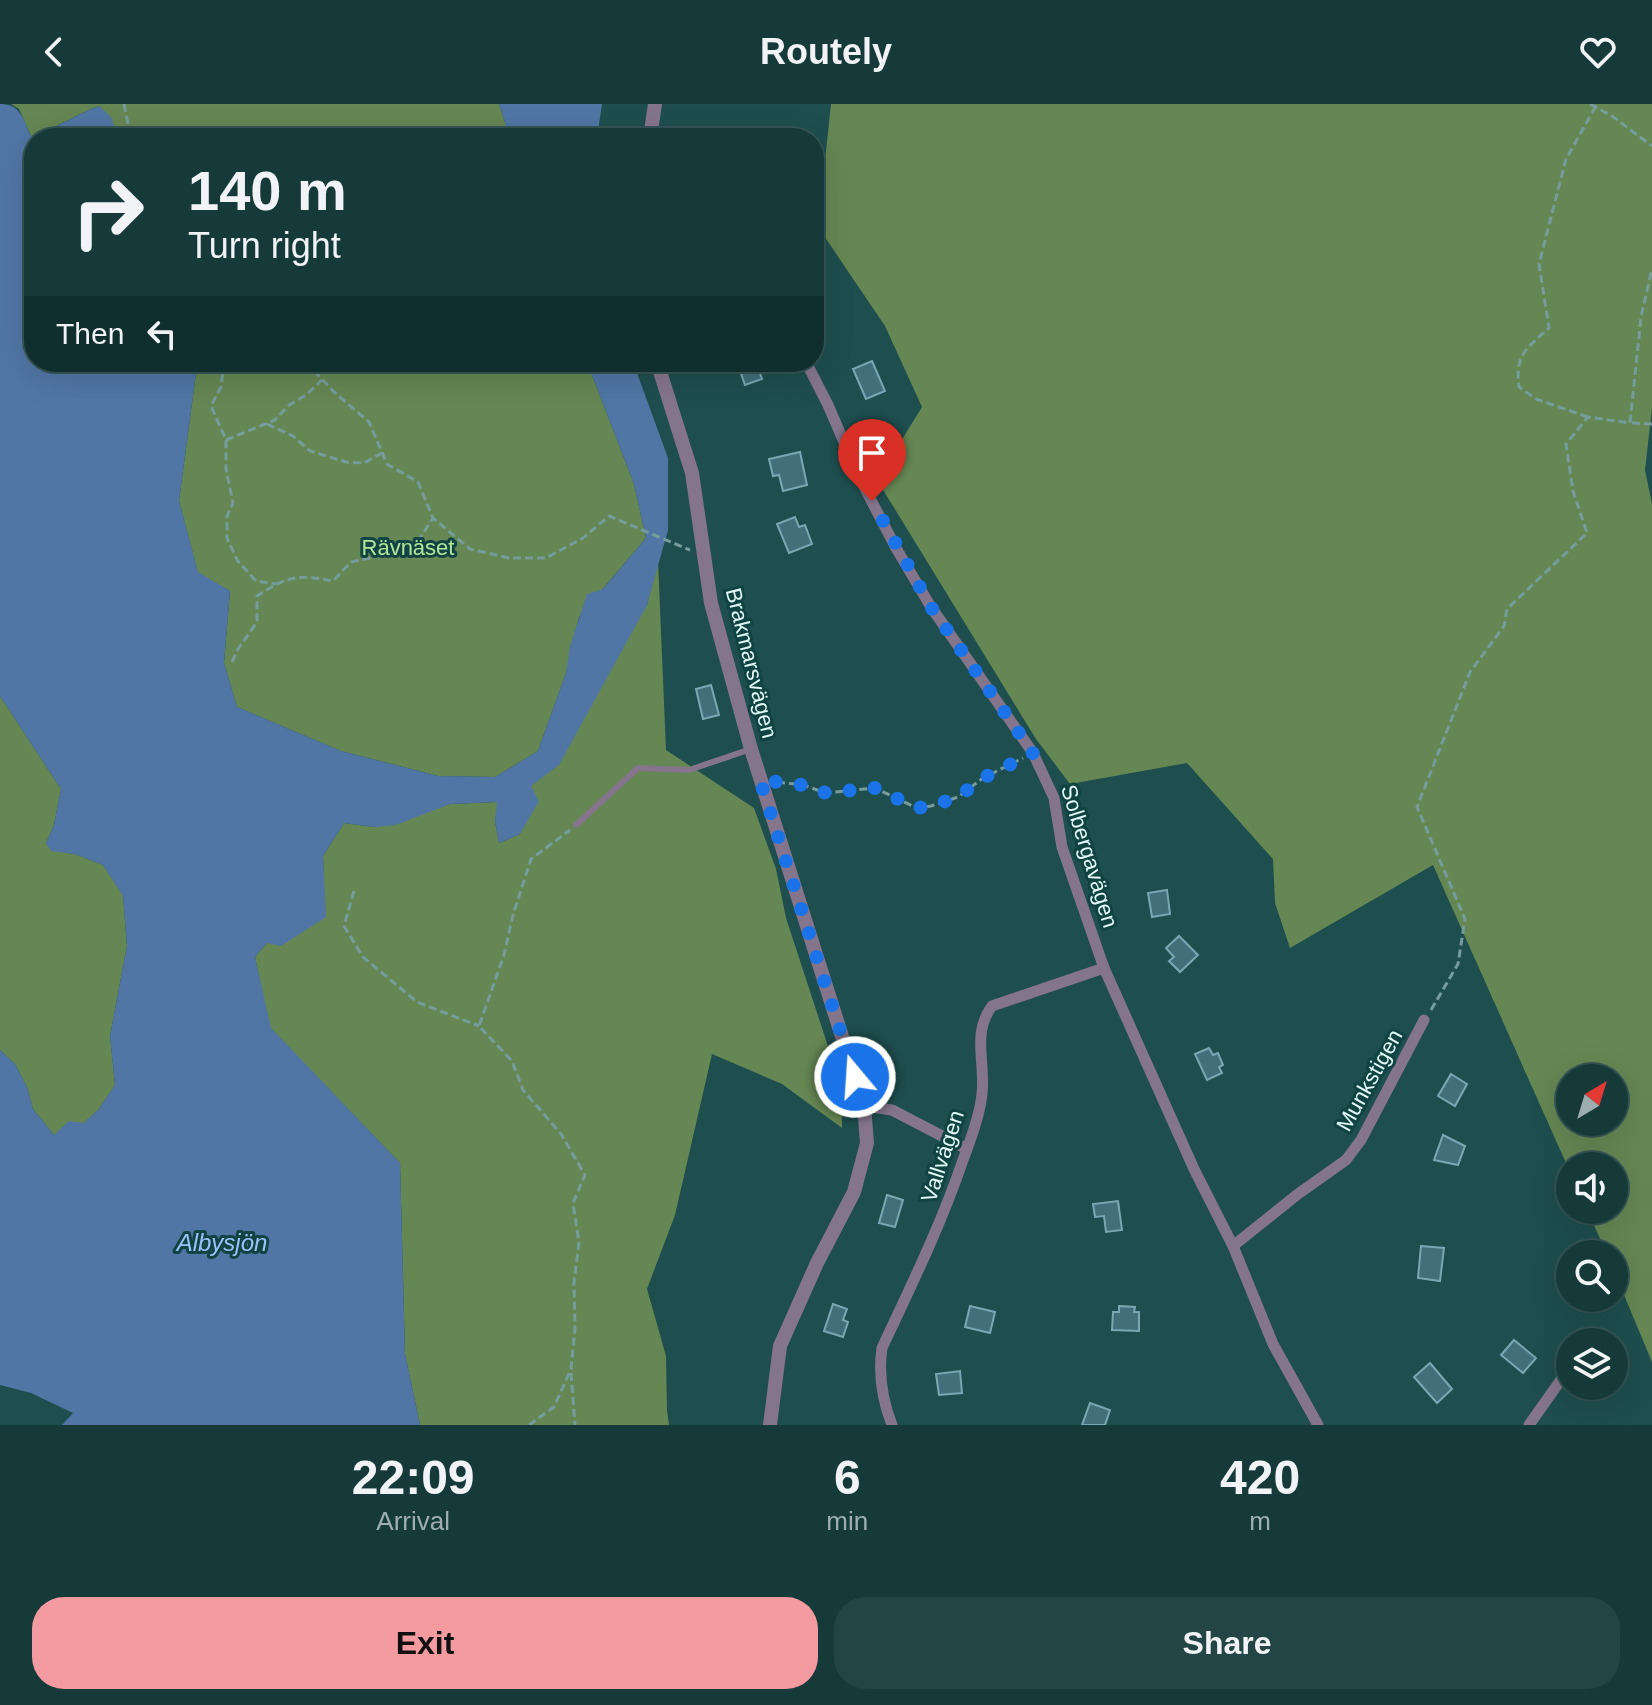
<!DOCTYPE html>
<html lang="en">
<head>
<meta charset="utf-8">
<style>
  body { margin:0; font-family:Arial,sans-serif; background:#234545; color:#f1f3f6; height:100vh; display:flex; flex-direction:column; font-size:30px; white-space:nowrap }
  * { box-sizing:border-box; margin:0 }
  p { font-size:26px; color:#9eadaf }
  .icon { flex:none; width:44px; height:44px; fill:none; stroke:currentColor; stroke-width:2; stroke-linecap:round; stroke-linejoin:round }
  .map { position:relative; height:1321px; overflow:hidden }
  .sheet { display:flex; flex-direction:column; background:#163a3a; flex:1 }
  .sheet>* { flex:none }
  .hud { position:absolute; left:24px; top:24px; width:800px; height:244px; border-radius:32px; box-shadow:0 8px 32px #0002,0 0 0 2px #355454; background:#163a3a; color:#f1f3f6; overflow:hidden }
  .needle { width:52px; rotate:38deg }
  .fabs { position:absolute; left:1556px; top:960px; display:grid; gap:16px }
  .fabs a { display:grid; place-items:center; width:72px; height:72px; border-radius:50%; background:#163a3a; box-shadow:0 8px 32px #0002,0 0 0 2px #355454; font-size:40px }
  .pin { position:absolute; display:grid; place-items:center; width:68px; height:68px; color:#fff; margin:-82px -34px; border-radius:50% 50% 50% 0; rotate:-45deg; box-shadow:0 0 8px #0007 }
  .pin .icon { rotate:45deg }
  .me { position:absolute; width:88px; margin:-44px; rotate:342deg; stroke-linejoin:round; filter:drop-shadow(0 0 6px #0008) }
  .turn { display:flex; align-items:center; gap:28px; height:168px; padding:0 32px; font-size:36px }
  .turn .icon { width:104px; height:104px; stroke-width:2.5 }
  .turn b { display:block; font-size:56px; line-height:68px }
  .then { display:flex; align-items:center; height:76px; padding:0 32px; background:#0003; gap:16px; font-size:30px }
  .eta { display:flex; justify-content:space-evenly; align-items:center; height:136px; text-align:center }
  .eta b { font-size:48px; font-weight:700; line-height:56px }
  .primary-button { display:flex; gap:16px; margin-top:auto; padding:16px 32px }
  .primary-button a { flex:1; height:92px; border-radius:32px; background:#f49aa1; color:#111; font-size:32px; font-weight:700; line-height:92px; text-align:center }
  .primary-button a+a { background:#234545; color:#f1f3f6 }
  header { display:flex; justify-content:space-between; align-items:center; height:104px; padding:0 32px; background:#163a3a; font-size:36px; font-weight:700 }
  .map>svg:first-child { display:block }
  .forest { fill:#658753; fill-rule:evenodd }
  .water { fill:#5176a5 }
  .building { fill:#426f79; stroke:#7aa7b3; stroke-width:2 }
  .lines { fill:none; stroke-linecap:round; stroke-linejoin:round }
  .path { stroke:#769c9b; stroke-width:3; stroke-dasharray:8 4; stroke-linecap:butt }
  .service { stroke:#85758c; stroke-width:6 }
  .minor { stroke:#85758c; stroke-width:11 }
  .tertiary { stroke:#85758c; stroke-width:14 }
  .route { stroke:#1a73e8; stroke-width:14; stroke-dasharray:0 25.2 }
  .labels { text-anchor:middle; stroke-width:6; stroke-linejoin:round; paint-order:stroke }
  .park-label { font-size:22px; fill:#b3e598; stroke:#114343 }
  .street-label { font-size:22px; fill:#e2fbfa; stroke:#114343 }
  .water-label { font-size:24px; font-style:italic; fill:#97c2fa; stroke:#114343 }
</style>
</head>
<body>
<header><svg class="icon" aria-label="back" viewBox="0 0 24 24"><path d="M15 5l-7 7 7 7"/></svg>Routely<svg class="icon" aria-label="heart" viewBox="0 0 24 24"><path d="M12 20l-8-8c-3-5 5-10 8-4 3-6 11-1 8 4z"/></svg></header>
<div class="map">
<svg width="1652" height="1321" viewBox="0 0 1652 1321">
  <rect width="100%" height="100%" fill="#1e4e4e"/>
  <!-- forest -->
  <g class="forest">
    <path d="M11,0H499L510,34H118L99,2C75,11 55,25 31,32L19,5Z"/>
    <path d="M831,0H1652V304L1645,366L1652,400V1258L1614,1167V1150H1607L1587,1106H1614V1062H1570V1068L1433,761L1290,844L1275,799L1273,755L1187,659L1070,680L1036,635L877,376L922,303L885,222L818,123ZM1570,974H1614V1018H1570Z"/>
    <polygon points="191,258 587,258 634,380 646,434 579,513 566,569 538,647 495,673 438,672 341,647 237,603 224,559 230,487 198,469 179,397 196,269"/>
    <polygon points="658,457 666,646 754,704 776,765 786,814 842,985 842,1024 782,980 712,950 675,1111 647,1185 666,1252 667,1307 669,1321 420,1321 405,1250 400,1059 270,924 255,853 267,839 325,813 323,752 344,719 374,723 450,700 498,698 495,717 499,739 520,730 531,682 647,501"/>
    <polygon points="0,592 61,685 54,721 46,739 51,746 75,750 103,761 123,791 127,842 110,932 115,981 99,1005 84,1019 54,1031 33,1005 27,983 15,960 0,946"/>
  </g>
  <!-- water -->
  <g class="water">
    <path d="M0,0C21,0 23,15 31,32C56,25 75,11 99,2L111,13L118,34H34V258H191L196,269L179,397L198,468L230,487L224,559L237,603L341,647L438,672L495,673L538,647L566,569L570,542L587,490L603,485L646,434L634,380L587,258H633L668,354V426L647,501L559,661L531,682L539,697L520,730L499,739L495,717L497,698L450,700L396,721L374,723L344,719L323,752L326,813L281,842L267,839L255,853L271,924L400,1059L405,1250L420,1321H62L73,1309L31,1289L0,1281V946L15,960L27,983L33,1005L54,1031L69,1017L84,1019L99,1005L115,981L110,932L127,842L123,792L103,761L75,750L51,747L46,739L54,721L61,685L0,592Z"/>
    <polygon points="499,0 602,0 597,34 510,34"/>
  </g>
  <!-- building -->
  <g class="building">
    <polygon points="872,257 885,287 866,295 853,265"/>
    <polygon points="737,258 756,258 762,275 745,281"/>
    <polygon points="800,348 807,381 783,387 779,371 773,372 769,355"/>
    <polygon points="795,413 799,423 805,421 812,440 789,449 777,420"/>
    <polygon points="711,581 719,611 703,615 696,585"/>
    <polygon points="1167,786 1170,810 1152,813 1148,789"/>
    <polygon points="1179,832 1198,851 1180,868 1169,857 1174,853 1166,844"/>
    <polygon points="1209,944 1213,951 1218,949 1223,961 1219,963 1222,969 1207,976 1195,950"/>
    <polygon points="1451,970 1467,980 1455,1002 1438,992"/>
    <polygon points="1443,1031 1465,1042 1458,1061 1434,1056"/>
    <polygon points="887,1091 903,1096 895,1123 879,1119"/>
    <polygon points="1118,1097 1122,1126 1106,1128 1104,1112 1095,1113 1093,1100"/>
    <polygon points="1421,1142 1444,1144 1440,1177 1418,1174"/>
    <polygon points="833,1200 847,1205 843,1216 848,1218 843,1233 824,1227"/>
    <polygon points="970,1202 995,1208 990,1229 965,1223"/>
    <polygon points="1119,1202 1135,1203 1134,1208 1139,1208 1139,1227 1112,1226 1113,1208 1119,1208"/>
    <polygon points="1514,1236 1536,1254 1523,1269 1501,1251"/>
    <polygon points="1430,1259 1452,1285 1437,1299 1414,1273"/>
    <polygon points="960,1267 962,1289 939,1291 936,1270"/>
    <polygon points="1090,1299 1110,1306 1105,1321 1082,1321"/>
  </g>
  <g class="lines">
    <!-- path -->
    <g class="path">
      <polyline points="124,0 131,34"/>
      <polyline points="1590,0 1612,12 1652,42"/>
      <polyline points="224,258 221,283 211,302 226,336 226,365 233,399 227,412 227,434 237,456 256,477 276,480"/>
      <polyline points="306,258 334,288 369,318 387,360 418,378 433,414 470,445 509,454 546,454 583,434 609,412 690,446"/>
      <path d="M1588,313L1536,295L1519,283C1515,250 1526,245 1549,224L1539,160L1566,55L1597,0"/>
      <polyline points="1632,319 1652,320"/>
      <polyline points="267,320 293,332 310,347 346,358 364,359 382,349"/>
      <polyline points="226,336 275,316 288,302 306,291 322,276"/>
      <path d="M232,558L238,545L257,518V492C288,472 297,470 333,477L351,458L413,445L433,414"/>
      <polyline points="777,678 803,681 826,689 875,684 917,704 931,702 958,693 983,674 1023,654"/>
      <polyline points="354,787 344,822 363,853 417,898 479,922"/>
      <polyline points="1431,906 1458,860 1465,815 1417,703 1470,568 1504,522 1507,505 1587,429 1573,387 1566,340 1588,313 1630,319 1641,213 1652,165"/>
      <polyline points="571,1269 575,1321"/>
      <polyline points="529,1321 554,1303 571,1265 575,1224 574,1178 579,1139 573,1099 585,1071 561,1030 523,986 512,957 479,922 504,851 513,811 531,755 570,726"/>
    </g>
    <!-- service -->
    <polyline class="service" points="576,721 638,664 689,666 751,645"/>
    <!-- minor -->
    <g class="minor">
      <polyline points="806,258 828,301 859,373 896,444 931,503 1033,649 1054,694 1062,743 1104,864 1194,1065 1233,1142 1273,1240 1318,1321"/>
      <polyline points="864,1002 892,1006 967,1045"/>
      <polyline points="1233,1142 1298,1090 1346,1056 1361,1036 1424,916"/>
      <path d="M892,1321C882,1295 878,1271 882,1244C911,1182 941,1121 963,1056C970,1037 978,1017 981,997C988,964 970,931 992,902L1104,864"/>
      <polyline points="1529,1321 1570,1263"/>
    </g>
    <!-- tertiary -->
    <g class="tertiary">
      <polyline points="650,34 655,0"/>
      <polyline points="657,258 692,369 711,499 751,645 864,1002 867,1039 854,1088 817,1159 780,1242 770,1321"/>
    </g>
  </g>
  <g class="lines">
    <!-- route -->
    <polyline class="route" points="855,973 760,676 803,681 826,689 875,684 917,704 931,702 958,693 983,674 1033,649 931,503 872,397"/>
  </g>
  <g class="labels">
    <!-- park labels -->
    <g class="park-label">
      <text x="408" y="451">Rävnäset</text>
    </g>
    <!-- street labels -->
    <g class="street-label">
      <text transform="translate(752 559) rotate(76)" y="8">Brakmarsvägen</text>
      <text transform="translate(1090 752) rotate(73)" y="8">Solbergavägen</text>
      <text transform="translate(1369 976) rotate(-61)" y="8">Munkstigen</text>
      <text transform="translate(942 1052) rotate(-72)" y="8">Vallvägen</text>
    </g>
    <!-- water labels -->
    <g class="water-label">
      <text x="222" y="1147">Albysjön</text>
    </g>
  </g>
</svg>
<div class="fabs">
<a><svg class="needle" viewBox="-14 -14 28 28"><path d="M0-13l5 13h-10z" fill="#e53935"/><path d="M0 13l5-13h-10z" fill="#9eadaf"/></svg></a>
<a><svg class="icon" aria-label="sound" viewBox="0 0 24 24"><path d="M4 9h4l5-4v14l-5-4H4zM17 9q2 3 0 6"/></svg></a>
<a><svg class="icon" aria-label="search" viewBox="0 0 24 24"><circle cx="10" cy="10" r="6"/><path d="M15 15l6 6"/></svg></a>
<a><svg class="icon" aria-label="layers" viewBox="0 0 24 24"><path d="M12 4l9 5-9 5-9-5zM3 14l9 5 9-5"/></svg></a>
</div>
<div class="pin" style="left:872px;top:397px;background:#d93025"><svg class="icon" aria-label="arrive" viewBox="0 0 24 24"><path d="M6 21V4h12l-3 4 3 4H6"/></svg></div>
<svg class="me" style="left:855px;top:973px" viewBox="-20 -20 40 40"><circle r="17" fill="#1a73e8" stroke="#fff" stroke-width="3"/><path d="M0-11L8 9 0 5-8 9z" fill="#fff"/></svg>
<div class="hud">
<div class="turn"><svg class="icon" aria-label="right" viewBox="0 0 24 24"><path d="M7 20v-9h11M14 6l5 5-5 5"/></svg><div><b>140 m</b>Turn right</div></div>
<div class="then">Then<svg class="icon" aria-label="left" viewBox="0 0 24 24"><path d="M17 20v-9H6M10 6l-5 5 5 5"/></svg></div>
</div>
</div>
<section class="sheet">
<div class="eta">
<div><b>22:09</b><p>Arrival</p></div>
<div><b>6</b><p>min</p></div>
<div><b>420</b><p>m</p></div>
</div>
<div class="primary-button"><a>Exit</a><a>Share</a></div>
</section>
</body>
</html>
